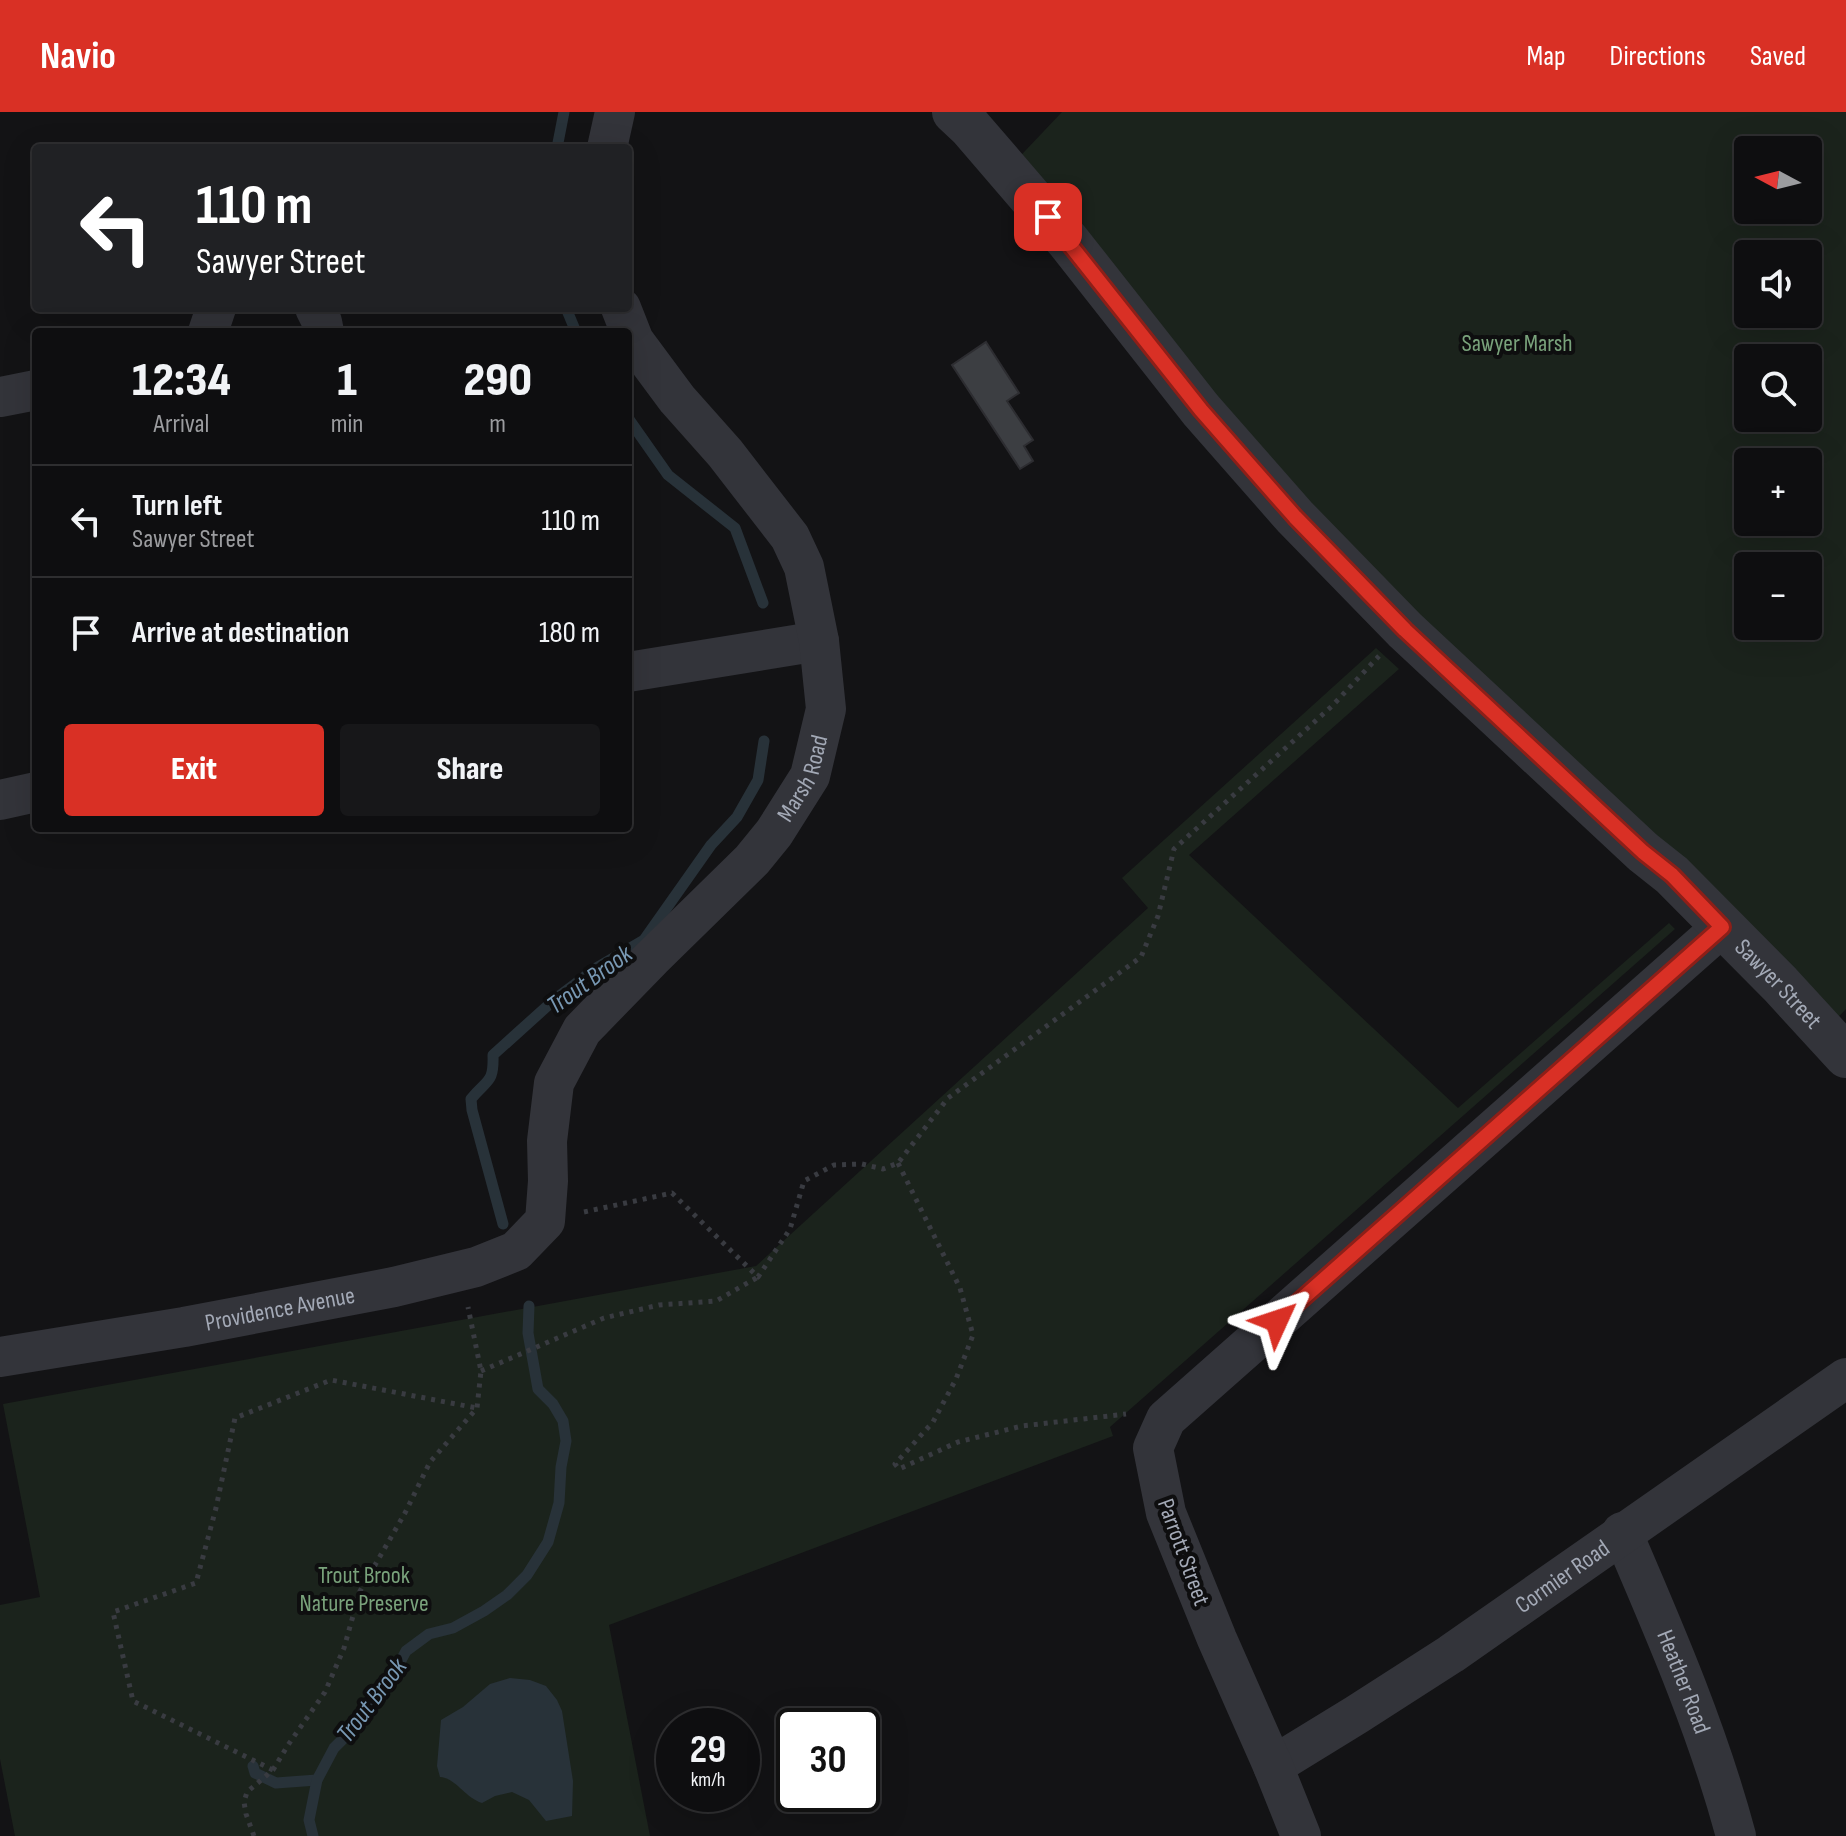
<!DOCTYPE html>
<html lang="en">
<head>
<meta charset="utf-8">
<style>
  body { margin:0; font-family:"Sofia Sans Condensed",sans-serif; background:#171719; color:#f1f3f6; height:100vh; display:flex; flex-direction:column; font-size:30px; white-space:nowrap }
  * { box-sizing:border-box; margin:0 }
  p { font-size:26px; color:#9b9c9f }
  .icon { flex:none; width:44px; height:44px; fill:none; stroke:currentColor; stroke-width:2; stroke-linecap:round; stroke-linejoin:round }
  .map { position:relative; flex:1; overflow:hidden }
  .drawer { position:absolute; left:32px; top:216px; width:600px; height:504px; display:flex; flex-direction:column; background:#0e0e10; border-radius:8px; box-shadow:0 8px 32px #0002,0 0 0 2px #2e2e30 }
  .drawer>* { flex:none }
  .banner { position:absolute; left:32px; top:32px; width:600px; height:168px; border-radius:8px; box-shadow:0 8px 32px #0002,0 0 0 2px #2e2e30; background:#202124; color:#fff; overflow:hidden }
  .needle { width:52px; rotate:277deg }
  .buttons { position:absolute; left:1734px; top:24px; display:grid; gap:16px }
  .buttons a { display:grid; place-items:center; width:88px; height:88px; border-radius:8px; background:#0e0e10; box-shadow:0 8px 32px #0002,0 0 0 2px #2e2e30; font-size:40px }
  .speed { position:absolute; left:656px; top:1596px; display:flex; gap:16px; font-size:40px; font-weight:700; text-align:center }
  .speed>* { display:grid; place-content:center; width:104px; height:104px; border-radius:50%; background:#0e0e10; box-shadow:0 8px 32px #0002,0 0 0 2px #2e2e30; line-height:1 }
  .speed small { font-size:20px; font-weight:400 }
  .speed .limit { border:4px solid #111; border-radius:12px; background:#fff; color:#111 }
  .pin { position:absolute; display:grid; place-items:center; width:68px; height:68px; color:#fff; margin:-34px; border-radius:16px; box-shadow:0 4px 12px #0006 }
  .me { position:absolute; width:88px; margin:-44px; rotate:48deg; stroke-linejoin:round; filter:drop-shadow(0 0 6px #0008) }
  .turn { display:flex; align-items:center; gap:28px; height:168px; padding:0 32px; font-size:36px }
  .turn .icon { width:104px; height:104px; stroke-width:2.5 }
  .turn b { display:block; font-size:56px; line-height:68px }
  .eta { display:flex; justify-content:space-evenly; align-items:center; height:136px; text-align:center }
  .eta b { font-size:48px; font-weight:800; line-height:56px }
  .button { display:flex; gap:16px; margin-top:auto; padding:16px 32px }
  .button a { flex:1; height:92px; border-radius:8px; background:#d93025; color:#fff; font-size:32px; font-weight:800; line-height:92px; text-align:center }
  .button a+a { background:#171719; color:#f1f3f6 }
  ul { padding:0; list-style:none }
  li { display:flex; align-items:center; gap:24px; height:112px; padding:0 32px; border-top:2px solid #2e2e30 }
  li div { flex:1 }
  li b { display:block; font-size:30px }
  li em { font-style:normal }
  header { display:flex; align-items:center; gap:48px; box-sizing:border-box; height:112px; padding:0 40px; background:#d93025; color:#fff }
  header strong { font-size:38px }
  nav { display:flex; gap:44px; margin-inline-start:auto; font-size:28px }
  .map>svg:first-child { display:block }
  .green { fill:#1b231c; fill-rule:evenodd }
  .water { fill:#283239 }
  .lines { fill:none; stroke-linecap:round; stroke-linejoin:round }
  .stream { stroke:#283239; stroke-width:11 }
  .building { fill:#3c3e42; stroke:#2d2d31; stroke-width:2 }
  .path { stroke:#393b41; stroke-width:5; stroke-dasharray:4 6; stroke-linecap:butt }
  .minor { stroke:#33343a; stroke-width:40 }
  .tertiary { stroke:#33343a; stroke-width:44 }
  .route-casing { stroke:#8d1f18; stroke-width:20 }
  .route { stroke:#d93025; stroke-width:14 }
  .labels { text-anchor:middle; stroke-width:8; stroke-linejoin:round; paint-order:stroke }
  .park-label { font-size:24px; fill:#79a27b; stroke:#0e0e0f }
  .street-label { font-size:24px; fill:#a3a9b6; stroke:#0e0e0f }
  .water-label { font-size:26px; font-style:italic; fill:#7898b3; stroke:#0e0e0f }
</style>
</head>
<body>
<header>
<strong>Navio</strong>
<nav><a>Map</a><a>Directions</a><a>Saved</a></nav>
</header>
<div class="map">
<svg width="1846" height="1724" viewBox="0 0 1846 1724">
  <rect width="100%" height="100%" fill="#131315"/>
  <!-- green -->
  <g class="green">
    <path d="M1062,0H1846V897L1824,920L1405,518L1007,58ZM1748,38H1808V98H1748ZM1748,142H1808V202H1748ZM1748,246H1808V306H1748ZM1748,350H1808V410H1748ZM1748,454H1808V514H1748Z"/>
    <polygon points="1376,536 1399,557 1189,743 1458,996 1669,811 1675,817 1110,1315 1113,1324 609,1513 650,1724 15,1724 0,1647 0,1493 40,1485 3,1292 756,1154 1148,796 1122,766"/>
  </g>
  <!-- water -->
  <path class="water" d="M510,1566L530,1568L546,1574L557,1588L562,1599L573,1669L572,1704L546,1709L529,1688L512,1680L495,1684L482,1691C464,1685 456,1666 440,1665L437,1654L441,1608L463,1595L490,1572Z"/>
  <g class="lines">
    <!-- stream -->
    <g class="stream">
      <polyline points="557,36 564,0"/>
      <polyline points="566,196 576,220"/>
      <polyline points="628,306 668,363 735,416 763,491"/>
      <path d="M503,1112L472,998L471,987C487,967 494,972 493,943L554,888L598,855L644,828L711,733L737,705L758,668L764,629"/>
      <polyline points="253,1654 255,1661 276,1671 317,1668"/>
      <polyline points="313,1724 309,1708 317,1668 334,1636 359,1611 388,1573 406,1539 429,1522 453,1516 484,1499 507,1483 527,1463 548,1430 559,1391 561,1355 566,1329 563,1309 553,1292 538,1277 528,1221 529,1194"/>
    </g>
  </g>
  <!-- building -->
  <polygon class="building" points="986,230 1019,281 1007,289 1033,328 1024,334 1033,349 1020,357 952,253"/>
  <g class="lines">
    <!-- path -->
    <g class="path">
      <polyline points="898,1051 960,1176 973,1223 956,1267 933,1310 895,1352 899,1357 958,1330 1022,1314 1126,1302"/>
      <polyline points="584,1100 672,1081 758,1165 790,1117 804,1069 834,1053 862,1052 883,1057 898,1051 948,986 1141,845 1158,804 1174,737 1332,594 1379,544"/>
      <polyline points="481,1259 604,1206 659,1193 716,1189 758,1165"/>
      <polyline points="273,1658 133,1589 113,1500 196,1471 216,1396 235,1306 331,1268 477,1296"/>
      <polyline points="254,1724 246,1702 244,1690 247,1680 273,1658 288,1633 325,1580 344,1536 360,1479 405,1401 430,1350 477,1296 481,1259 468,1195"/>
    </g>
    <!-- minor -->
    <g class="minor">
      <polyline points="607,36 615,0"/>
      <polyline points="315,196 322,210 324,220"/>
      <polyline points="208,220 216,196"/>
      <polyline points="0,285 36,278"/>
      <polyline points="628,560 819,529"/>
      <polyline points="0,688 36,680"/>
      <path id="s1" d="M0,1245L184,1215L394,1175L476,1155L516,1139L545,1109L548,1069L547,1029L554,971L582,918L652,846L752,748L774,721L810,664L826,597L819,529L804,455L790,425L725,341L677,287L634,229L621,196"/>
      <path id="s2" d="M1622,1420C1665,1520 1708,1619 1736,1724"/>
      <path id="s3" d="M1273,1654L1356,1603L1451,1542L1846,1266"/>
      <polyline points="1301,1724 1273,1654 1217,1527 1166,1401 1153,1336 1166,1307 1722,815"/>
    </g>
    <!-- tertiary -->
    <path class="tertiary" id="s4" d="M954,0L970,15L1068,129L1201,298L1295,405L1405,518L1643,740L1672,763L1780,872L1846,944"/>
  </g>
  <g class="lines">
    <defs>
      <polyline id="route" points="1048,105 1201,298 1295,405 1405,518 1643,740 1672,763 1722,815 1277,1209"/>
    </defs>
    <!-- route casing -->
    <use href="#route" class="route-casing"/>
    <!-- route -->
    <use href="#route" class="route"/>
  </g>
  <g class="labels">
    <!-- park labels -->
    <g class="park-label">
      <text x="1517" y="239">Sawyer Marsh</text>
      <text x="364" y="1471">Trout Brook<tspan x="364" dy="28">Nature Preserve</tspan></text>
    </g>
    <!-- street labels -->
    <g class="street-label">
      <text dy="8" stroke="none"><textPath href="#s1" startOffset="1106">Marsh Road</textPath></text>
      <text dy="8" stroke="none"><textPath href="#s4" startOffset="1202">Sawyer Street</textPath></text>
      <text dy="8" stroke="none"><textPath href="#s1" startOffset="284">Providence Avenue</textPath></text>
      <text transform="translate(1184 1440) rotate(70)" y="8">Parrott Street</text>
      <text dy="8" stroke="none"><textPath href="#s3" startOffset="346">Cormier Road</textPath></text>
      <text dy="8" stroke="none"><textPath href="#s2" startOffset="162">Heather Road</textPath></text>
    </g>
    <!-- water labels -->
    <g class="water-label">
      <text transform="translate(589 867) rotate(-36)" y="9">Trout Brook</text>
      <text transform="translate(371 1588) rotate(-53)" y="9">Trout Brook</text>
    </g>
  </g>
</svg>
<div class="buttons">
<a><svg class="needle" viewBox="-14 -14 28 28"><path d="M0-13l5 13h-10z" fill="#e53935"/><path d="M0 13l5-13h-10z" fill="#9b9c9f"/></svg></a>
<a><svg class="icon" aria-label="sound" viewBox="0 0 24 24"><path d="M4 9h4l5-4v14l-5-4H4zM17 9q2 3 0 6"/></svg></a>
<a><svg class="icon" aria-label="search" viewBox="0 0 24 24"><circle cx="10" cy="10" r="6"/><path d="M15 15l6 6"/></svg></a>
<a>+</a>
<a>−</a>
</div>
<div class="speed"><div>29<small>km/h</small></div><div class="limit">30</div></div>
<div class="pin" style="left:1048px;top:105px;background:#d93025"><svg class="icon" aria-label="arrive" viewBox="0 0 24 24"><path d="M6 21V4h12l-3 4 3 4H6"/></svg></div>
<svg class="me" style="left:1277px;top:1209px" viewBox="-20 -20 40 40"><path d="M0-17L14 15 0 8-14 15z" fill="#d93025" stroke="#fff" stroke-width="4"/></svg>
<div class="banner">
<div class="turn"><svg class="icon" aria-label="left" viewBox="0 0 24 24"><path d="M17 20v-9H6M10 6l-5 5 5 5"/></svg><div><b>110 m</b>Sawyer Street</div></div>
</div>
<section class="drawer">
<div class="eta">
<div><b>12:34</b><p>Arrival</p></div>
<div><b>1</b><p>min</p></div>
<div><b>290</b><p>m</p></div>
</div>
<ul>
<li><svg class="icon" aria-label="left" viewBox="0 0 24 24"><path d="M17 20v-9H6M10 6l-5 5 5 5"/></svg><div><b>Turn left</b><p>Sawyer Street</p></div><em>110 m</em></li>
<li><svg class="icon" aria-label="arrive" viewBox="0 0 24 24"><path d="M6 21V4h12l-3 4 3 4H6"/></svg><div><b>Arrive at destination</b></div><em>180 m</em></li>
</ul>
<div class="button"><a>Exit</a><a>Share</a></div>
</section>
</div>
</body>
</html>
